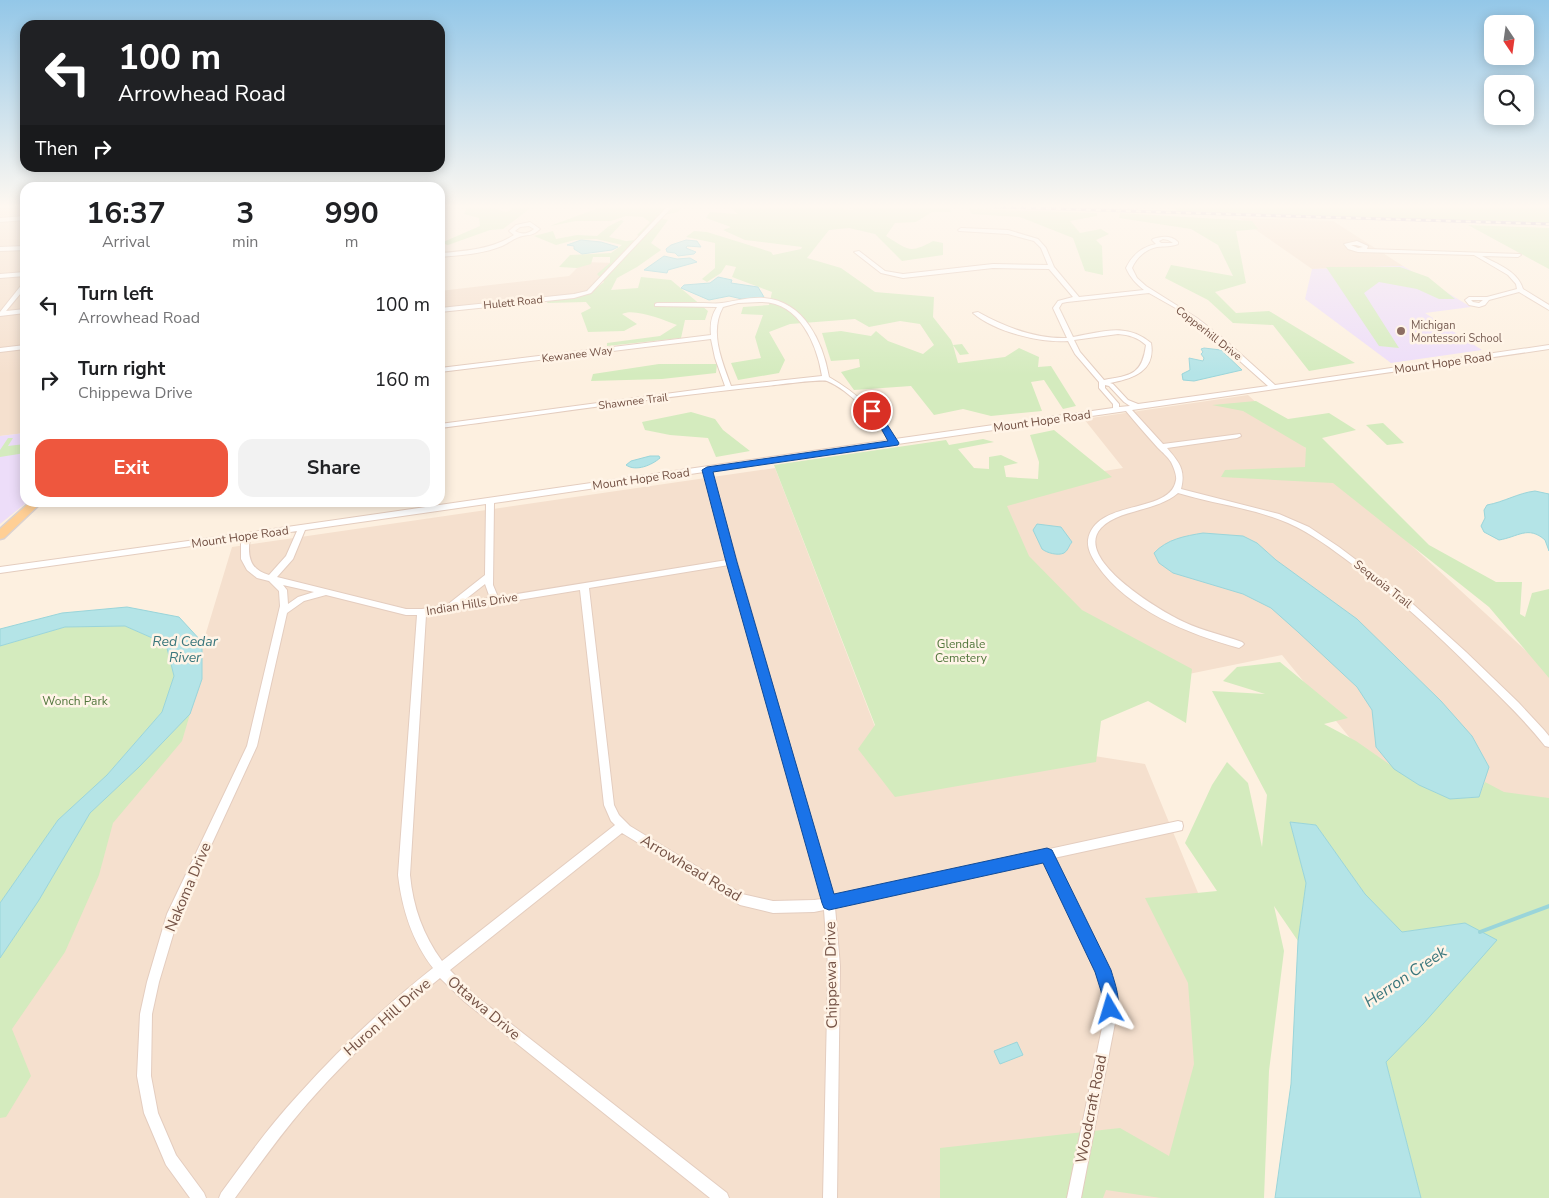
<!DOCTYPE html>
<html lang="en">
<head>
<meta charset="utf-8">
<style>
  body { margin:0; font-family:"Nunito Sans",sans-serif; background:#f2f2f2; color:#202124; height:100vh; display:flex; flex-direction:column; font-size:19px; white-space:nowrap }
  * { box-sizing:border-box; margin:0 }
  p { font-size:16px; color:#757577 }
  .icon { flex:none; width:28px; height:28px; fill:none; stroke:currentColor; stroke-width:2; stroke-linecap:round; stroke-linejoin:round }
  .map { position:relative; flex:1; overflow:hidden }
  .sheet { position:absolute; left:20px; top:182px; width:425px; height:325px; display:flex; flex-direction:column; background:#fff; border-radius:15px; box-shadow:0 2px 12px #0003 }
  .sheet>* { flex:none }
  .hud { position:absolute; left:20px; top:20px; width:425px; height:152px; border-radius:15px; box-shadow:0 2px 12px #0003; background:#202124; color:#fff; overflow:hidden }
  .needle { width:32px; rotate:167deg }
  .controls { position:absolute; left:1484px; top:15px; display:grid; gap:10px }
  .controls a { display:grid; place-items:center; width:50px; height:50px; border-radius:10px; background:#fff; box-shadow:0 2px 12px #0003; font-size:25px }
  .pin { position:absolute; display:grid; place-items:center; width:42px; height:42px; color:#fff; margin:-21px; border:2px solid #fff; border-radius:50%; box-shadow:0 1px 5px #0007 }
  .me { position:absolute; width:55px; margin:-28px; rotate:353deg; stroke-linejoin:round; filter:drop-shadow(0 0 4px #0008) }
  .turn { display:flex; align-items:center; gap:18px; height:105px; padding:0 15px; font-size:22px }
  .turn .icon { width:65px; height:65px; stroke-width:2.5 }
  .turn b { display:block; font-size:35px; line-height:42px }
  .then { display:flex; align-items:center; height:48px; padding:0 15px; background:#0003; gap:10px; font-size:19px }
  .eta { display:flex; justify-content:space-evenly; align-items:center; height:85px; text-align:center }
  .eta b { font-size:30px; font-weight:700; line-height:35px }
  .action { display:flex; gap:10px; margin-top:auto; padding:10px 15px }
  .action a { flex:1; height:58px; border-radius:15px; background:#ee573e; color:#fff; font-size:20px; font-weight:700; line-height:58px; text-align:center }
  .action a+a { background:#f2f2f2; color:#202124 }
  ul { padding:0; list-style:none }
  li { display:flex; align-items:center; gap:15px; height:75px; padding:0 15px }
  li div { flex:1 }
  li b { display:block; font-size:19px }
  li em { font-style:normal }
  .map>svg:first-child { display:block }
  .residential { fill:#f5e0ce }
  .education { fill:#edddf9 }
  .green { fill:#d4ebbe }
  .water { fill:#b4e4e7; stroke:#9ad5da }
  .lines { fill:none; stroke-linecap:round; stroke-linejoin:round }
  .stream { stroke:#9ad5da; stroke-width:4 }
  .minor-casing { stroke:#e4cdbf; stroke-width:2 }
  .major-casing { stroke:#dbd2cf; stroke-width:3 }
  .minor { fill:#fff; fill-rule:evenodd }
  .major { fill:#ffcf95; fill-rule:evenodd }
  .rail-casing { stroke:#b19fc6; stroke-width:3 }
  .rail { stroke:#fff4e7; stroke-width:2; stroke-dasharray:5; stroke-linecap:butt }
  .route { fill:#1a73e8; stroke:#114b97 }
  .education-dot { fill:#8d6e63; stroke:#fff4e7; stroke-width:2 }
  .labels { text-anchor:middle; stroke-width:5; stroke-linejoin:round; paint-order:stroke }
  .far-street-label { font-size:11px; fill:#755346; stroke:#fff4e7 }
  .far-education-label { font-size:11px; fill:#785e54; stroke:#fff4e7; text-anchor:start }
  .street-label { font-size:12px; fill:#755346; stroke:#fff4e7 }
  .park-label { font-size:12px; fill:#52763c; stroke:#fff4e7 }
  .water-label { font-size:14px; font-style:italic; fill:#3a767c; stroke:#fff4e7 }
  .near-street-label { font-size:15px; fill:#755346; stroke:#fff4e7 }
  .near-water-label { font-size:16px; font-style:italic; fill:#3a767c; stroke:#fff4e7 }
</style>
</head>
<body>
<div class="map">
<svg width="1549" height="1198" viewBox="0 0 1549 1198">
  <rect width="100%" height="100%" fill="#fdf0e0"/>
  <!-- residential -->
  <g class="residential">
    <polygon points="0,207 25,207 25,433 0,436"/>
    <polygon points="1239,218 1333,221 1403,266 1312,269"/>
    <polygon points="583,262 617,263 589,290 579,294 440,309 440,291 569,276"/>
    <polygon points="1248,395 1549,672 1549,981 1282,655 1179,676 1080,614 1025,562 979,491 1123,468 1084,419"/>
    <polygon points="775,468 901,794 1088,755 1145,764 1259,1041 1246,1198 0,1198 0,958 202,679 202,646 232,547"/>
  </g>
  <!-- education -->
  <g class="education">
    <polygon points="1403,266 1471,307 1425,313 1482,350 1391,363 1305,299 1312,269"/>
    <polygon points="25,433 26,503 0,524 0,436"/>
  </g>
  <!-- green -->
  <g class="green">
    <polygon points="467,207 490,207 506,212 513,209 511,207 532,207 503,229 490,230 448,245 441,243 480,226 479,218 464,214"/>
    <path d="M601,207H663L670,211L674,207H682L678,212L655,217L668,220L651,243L661,250L637,267L617,278L611,290L638,288L641,277L671,280L708,311L705,320H685L681,338L607,346V343L660,336L677,325C663,320 635,308 622,314L637,324L624,331L588,332L581,313L591,308L586,302L547,303L548,301C572,298 585,298 604,282L597,274L610,263V257H593L591,264L577,268L559,267L570,255L611,253L622,245L596,239L575,240L556,245L534,236L553,231L556,239L577,235L597,236L609,226L621,220L624,221L609,237L626,241L644,239L637,235L650,222L643,217L626,216L611,221H576L550,226Z"/>
    <path d="M730,207H845L839,209L853,210L852,207L949,208L952,212H932L916,222L895,223L886,236C909,250 909,254 933,241L943,243V255L902,261L875,234L849,228L829,230L807,258L841,268L875,292L934,297L933,317L951,340L953,345L962,344L969,354L960,355L953,345L958,363L1005,357L1019,348L1039,357L1038,367L1051,366L1076,406L1063,409L1044,380L1031,382L1042,411L991,416L963,409L934,415L911,386L854,390L841,372L860,367L859,359L831,361L822,333L841,331L871,336L876,331L888,341L923,354L934,345L920,324L900,321L869,327L855,319L790,324L769,332L785,360L779,373L738,380L731,363L761,358L755,337L763,315L741,314L743,307L769,305L772,292L732,277L736,267L726,265L721,273L707,282L702,279L715,268V243L686,237L694,231L707,232L771,252L773,255L801,249L802,247L745,240L723,230L731,227L706,218L710,212L738,214Z"/>
    <polygon points="1173,207 1549,207 1549,223 1177,211"/>
    <polygon points="969,209 1097,213 1097,216 1070,221 1080,233 1101,229 1109,234 1096,240 1102,246 1103,275 1085,271 1073,238 1020,217 972,214"/>
    <polygon points="1120,213 1252,221 1258,229 1236,231 1246,283 1215,292 1236,313 1269,311 1355,363 1309,371 1273,325 1233,323 1208,300 1165,278 1171,265 1233,276 1218,245 1191,229 1119,218"/>
    <polygon points="1468,225 1549,228 1549,269"/>
    <polygon points="1326,267 1400,267 1428,277 1455,299 1439,299 1417,289 1379,282 1364,293 1399,348 1379,346"/>
    <polygon points="659,364 717,364 716,373 662,379 591,381 593,374"/>
    <polygon points="1256,401 1288,419 1329,413 1356,430 1322,438 1429,545 1496,582 1522,582 1520,614 1525,617 1532,593 1549,589 1549,678 1489,607 1333,483 1221,477 1225,470 1305,467 1306,448 1243,411 1212,405"/>
    <polygon points="691,412 715,419 723,430 750,451 716,457 708,438 670,435 645,430 642,422"/>
    <polygon points="1383,423 1404,443 1387,445 1366,425"/>
    <polygon points="1054,430 1112,477 1007,506 1029,556 1082,610 1192,669 1186,723 1148,701 1101,721 1096,762 895,797 858,749 875,725 774,465 946,440 949,445 983,439 994,442 958,449 974,468 989,469 989,457 1001,455 1018,463 1004,466 1006,477 1038,479 1039,462 1030,435"/>
    <polygon points="8,438 13,438 8,446 25,444 25,453 0,457 0,450"/>
    <polygon points="125,626 166,644 174,676 162,712 107,775 58,820 0,903 0,646 65,627"/>
    <polygon points="1280,662 1348,718 1324,724 1356,741 1419,785 1450,799 1479,797 1485,782 1504,792 1549,798 1549,1198 1421,1198 1386,1062 1424,1023 1465,923 1402,932 1365,894 1316,825 1290,822 1306,883 1298,941 1274,906 1284,951 1269,1071 1264,1198 1161,1198 1106,1190 1103,1198 940,1198 940,1148 1120,1128 1169,1156 1194,1064 1188,983 1145,898 1217,891 1185,843 1212,785 1227,762 1248,783 1262,847 1267,795 1212,691 1265,694 1223,681 1237,667"/>
    <polygon points="190,714 182,741 113,823 99,875 65,952 12,1029 31,1076 6,1117 0,1118 0,958 39,900 90,813 139,767"/>
  </g>
  <!-- water -->
  <g class="water">
    <polygon points="581,240 601,242 618,247 612,250 582,254 574,249 574,246 567,245"/>
    <polygon points="686,240 697,241 701,247 687,246 686,248 696,252 694,254 678,256 675,253 667,252 666,249 671,245"/>
    <polygon points="664,256 677,259 690,258 697,262 668,270 667,273 644,270"/>
    <polygon points="718,277 732,280 731,283 758,287 764,297 742,299 729,296 709,300 681,288 684,285 710,283"/>
    <polygon points="1204,348 1221,350 1242,370 1194,381 1183,380 1182,374 1190,370 1189,358 1203,361 1204,358 1201,354 1203,352 1201,349"/>
    <path d="M650,456H659L660,458C652,465 636,472 626,465L631,461Z"/>
    <path d="M1535,491L1549,494V551L1545,540C1528,525 1518,537 1499,540L1484,532L1481,526L1485,518L1484,510L1487,505C1504,502 1518,493 1535,491Z"/>
    <path d="M1037,524L1061,527L1072,542C1069,545 1068,551 1064,553C1058,556 1047,553 1042,549L1033,530Z"/>
    <path d="M1203,533L1243,536L1257,543L1276,560L1357,619L1441,701L1472,736L1489,767L1479,797L1450,799L1419,785L1394,769L1376,747L1372,710L1357,687L1298,632L1271,608L1243,594L1173,573L1159,563L1154,553C1167,539 1185,536 1203,533Z"/>
    <polygon points="127,607 179,617 202,642 202,679 190,714 139,767 90,813 39,900 0,958 0,903 58,820 107,775 162,712 174,676 166,644 125,626 65,627 0,646 0,629 62,613"/>
    <polygon points="1290,822 1316,825 1365,894 1402,932 1465,923 1497,940 1424,1023 1386,1062 1421,1198 1275,1198 1291,1084 1298,941 1306,883"/>
    <polygon points="1017,1042 1023,1055 1000,1064 994,1051"/>
  </g>
  <g class="lines">
    <!-- stream -->
    <polyline class="stream" points="1480,932 1549,906"/>
    <defs>
      <g id="minor">
        <polygon points="667,207 672,207 591,293 574,298 440,312 440,308 574,294 587,291"/>
        <polygon points="25,216 25,220 0,222 0,218"/>
        <path d="M530,222L540,229C532,237 528,234 519,237C513,239 507,244 502,246C482,254 461,255 440,257V253C466,251 492,249 514,235L509,231L516,225ZM529,226L534,229C528,234 522,235 515,231L520,227Z"/>
        <path d="M961,228L1008,230L1038,239L1046,248L1054,267L1079,297L1144,290C1136,284 1130,277 1126,268C1132,255 1142,247 1156,244L1152,240L1153,239C1162,236 1171,235 1178,242V244C1171,247 1164,246 1157,247C1146,249 1136,258 1132,268L1137,278L1146,286L1197,318L1224,339L1275,385L1549,345V349L1132,410L1163,444L1240,434L1241,436L1237,438L1167,448C1179,462 1186,470 1181,489L1279,514L1309,527L1339,547L1404,596L1466,652L1518,702L1544,730L1549,736V747L1545,746C1524,719 1499,696 1475,672C1436,633 1396,596 1352,564C1332,549 1311,533 1288,523C1253,508 1214,504 1178,493C1156,512 1119,509 1101,528C1072,559 1162,612 1184,622C1203,631 1223,635 1242,642L1244,644L1242,646L1239,648C1188,634 1128,610 1097,565C1092,558 1087,549 1088,540C1095,498 1171,515 1176,480C1177,475 1173,466 1171,462C1168,457 1162,452 1158,448C1147,436 1136,423 1126,411L711,471L833,896L1178,821L1182,822L1183,826L1182,830L1178,831L1054,858L1109,970L1115,991L1116,1018L1081,1198H1067L1104,1018L1103,991L1097,971L1044,861L835,907L840,966L837,1198H823L828,966L824,910L814,912L773,913L740,905L622,833L450,970L473,994L727,1193L729,1198H710L465,1002L440,978C393,1016 347,1058 307,1104C281,1134 258,1166 235,1198H219L221,1193C246,1159 270,1125 299,1094C340,1048 385,1006 433,968C412,941 402,909 398,875L417,615H406L326,595L304,601L287,613L257,746L179,915L159,982L152,1014L151,1076L158,1113L176,1155L204,1193L206,1198H190L166,1165L144,1113L137,1076L140,1014L147,982L167,914L247,746L280,606L279,591L269,581L257,578L247,570L241,559V539L0,573V567L246,533L889,440C875,419 851,391 827,381C820,379 777,385 767,386C657,397 549,414 440,428V424L725,386L715,358L711,339L440,372V368L711,335C710,325 711,316 717,307L655,306V304L657,303C672,303 688,303 703,303C709,303 716,304 722,303C736,301 749,297 764,298C804,301 823,342 829,377C857,393 878,413 895,439L1113,408V404L1099,388V382L1075,354L1068,341C1040,343 995,332 973,313L978,312C1005,327 1035,339 1067,338L1053,308L1058,301L1073,297L1049,269L993,268L903,278L881,273L854,252L859,251L885,271L903,274L993,264L1048,265L1041,248L1034,241L1008,234L959,231L958,230ZM1163,239L1168,240L1173,243H1161L1159,241ZM1149,293L1179,310L1206,331L1268,386L1138,404L1128,400L1113,384L1110,383C1133,379 1156,371 1151,343C1126,322 1102,332 1073,337L1059,308L1062,303L1067,302ZM760,302C799,301 817,344 822,376L731,386C722,361 709,332 723,307L738,303ZM1118,334C1129,335 1137,337 1146,345C1142,375 1131,375 1104,380L1080,352L1074,340ZM1105,385L1109,386L1124,402L1130,406L1119,407V404L1105,388ZM704,472L727,560L498,597L493,585L494,503ZM486,504L485,575L447,605L422,609H406L277,577L293,559L305,530ZM297,531L286,556L269,575C250,570 247,556 250,538ZM729,565L822,899L814,900L773,901L742,894L630,826L619,815L614,805L589,588ZM485,584L490,598L462,602ZM283,585L314,592L298,597L288,604L287,590ZM580,590L604,805L611,821L615,825L442,961C423,935 413,907 410,875L426,615Z"/>
        <path d="M1357,241L1368,246L1367,249L1520,254L1521,255L1518,257L1482,256C1497,264 1518,271 1523,289L1549,305V310L1519,292L1489,300L1485,305L1479,307L1469,305L1465,300L1469,297H1487L1517,289L1516,284L1508,275L1474,255L1358,252L1348,249L1344,244ZM1351,245H1356L1363,247L1358,248ZM1471,300H1483L1479,303L1473,302Z"/>
        <polygon points="25,246 25,250 0,251 0,247"/>
        <polygon points="25,272 25,276 0,278 0,274"/>
        <polygon points="25,282 25,288 6,311 25,309 25,313 0,316 0,312 23,283"/>
        <polygon points="25,345 25,349 0,352 0,348"/>
      </g>
      <polygon id="major" points="30,502 42,502 4,538 0,539 0,529"/>
    </defs>
    <!-- minor casing -->
    <use href="#minor" class="minor-casing"/>
    <!-- major casing -->
    <use href="#major" class="major-casing"/>
    <!-- minor -->
    <use href="#minor" class="minor"/>
    <!-- major -->
    <use href="#major" class="major"/>
    <defs>
      <polyline id="rail" points="996,207 1549,224"/>
    </defs>
    <!-- rail casing -->
    <use href="#rail" class="rail-casing"/>
    <!-- rail -->
    <use href="#rail" class="rail"/>
  </g>
  <!-- sky -->
  <linearGradient id="sky" x2="0" y2="1"><stop stop-color="#93c7e8"/><stop offset="0.55" stop-color="#fef8f1"/><stop offset="1" stop-color="#fef8f1" stop-opacity="0"/></linearGradient>
  <rect width="1549" height="375" fill="url(#sky)"/>
  <!-- route -->
  <path class="route" d="M869,409H875L883,418L899,443L898,445L713,472L737,562L834,894L1047,848L1052,850L1111,970C1115,984 1122,1001 1116,1015L1110,1018L1105,1015L1101,991L1095,972L1043,863L829,910L824,908L822,903L726,562L702,470L707,467L888,441L877,421L867,411Z"/>
  <!-- markers -->
  <circle class="education-dot" cx="1401" cy="331" r="5"/>
  <g class="labels">
    <!-- far-street labels -->
    <g class="far-street-label">
      <text transform="translate(513 302) rotate(-6)" y="4">Hulett Road</text>
      <text transform="translate(1209 333) rotate(38)" y="4">Copperhill Drive</text>
      <text transform="translate(577 354) rotate(-7)" y="4">Kewanee Way</text>
      <text transform="translate(633 401) rotate(-7)" y="4">Shawnee Trail</text>
    </g>
    <!-- far-education labels -->
    <g class="far-education-label">
      <text x="1411" y="329">Michigan<tspan x="1411" dy="13">Montessori School</tspan></text>
    </g>
    <!-- street labels -->
    <g class="street-label">
      <text transform="translate(1443 363) rotate(-8)" y="4">Mount Hope Road</text>
      <text transform="translate(1042 421) rotate(-8)" y="4">Mount Hope Road</text>
      <text transform="translate(641 479) rotate(-8)" y="4">Mount Hope Road</text>
      <text transform="translate(240 537) rotate(-8)" y="4">Mount Hope Road</text>
      <text transform="translate(1383 584) rotate(38)" y="4">Sequoia Trail</text>
      <text transform="translate(472 604) rotate(-9)" y="4">Indian Hills Drive</text>
    </g>
    <!-- park labels -->
    <g class="park-label">
      <text x="961" y="648">Glendale<tspan x="961" dy="14">Cemetery</tspan></text>
      <text x="75" y="705">Wonch Park</text>
    </g>
    <!-- water labels -->
    <g class="water-label">
      <text x="185" y="646">Red Cedar<tspan x="185" dy="16">River</tspan></text>
    </g>
    <!-- near-street labels -->
    <g class="near-street-label">
      <text transform="translate(691 868) rotate(31)" y="5">Arrowhead Road</text>
      <text transform="translate(188 887) rotate(-67)" y="5">Nakoma Drive</text>
      <text transform="translate(831 975) rotate(-91)" y="5">Chippewa Drive</text>
      <text transform="translate(484 1008) rotate(40)" y="5">Ottawa Drive</text>
      <text transform="translate(387 1017) rotate(-41)" y="5">Huron Hill Drive</text>
      <text transform="translate(1091 1109) rotate(-79)" y="5">Woodcraft Road</text>
    </g>
    <!-- near-water labels -->
    <g class="near-water-label">
      <text transform="translate(1405 976) rotate(-34)" y="6">Herron Creek</text>
    </g>
  </g>
</svg>
<div class="controls">
<a><svg class="needle" viewBox="-14 -14 28 28"><path d="M0-13l5 13h-10z" fill="#e53935"/><path d="M0 13l5-13h-10z" fill="#757577"/></svg></a>
<a><svg class="icon" aria-label="search" viewBox="0 0 24 24"><circle cx="10" cy="10" r="6"/><path d="M15 15l6 6"/></svg></a>
</div>
<div class="pin" style="left:872px;top:411px;background:#d93025"><svg class="icon" aria-label="arrive" viewBox="0 0 24 24"><path d="M6 21V4h12l-3 4 3 4H6"/></svg></div>
<svg class="me" style="left:1110px;top:1009px" viewBox="-20 -20 40 40"><path d="M0-17L14 15 0 8-14 15z" fill="#1a73e8" stroke="#fff" stroke-width="4"/></svg>
<div class="hud">
<div class="turn"><svg class="icon" aria-label="left" viewBox="0 0 24 24"><path d="M17 20v-9H6M10 6l-5 5 5 5"/></svg><div><b>100 m</b>Arrowhead Road</div></div>
<div class="then">Then<svg class="icon" aria-label="right" viewBox="0 0 24 24"><path d="M7 20v-9h11M14 6l5 5-5 5"/></svg></div>
</div>
<section class="sheet">
<div class="eta">
<div><b>16:37</b><p>Arrival</p></div>
<div><b>3</b><p>min</p></div>
<div><b>990</b><p>m</p></div>
</div>
<ul>
<li><svg class="icon" aria-label="left" viewBox="0 0 24 24"><path d="M17 20v-9H6M10 6l-5 5 5 5"/></svg><div><b>Turn left</b><p>Arrowhead Road</p></div><em>100 m</em></li>
<li><svg class="icon" aria-label="right" viewBox="0 0 24 24"><path d="M7 20v-9h11M14 6l5 5-5 5"/></svg><div><b>Turn right</b><p>Chippewa Drive</p></div><em>160 m</em></li>
</ul>
<div class="action"><a>Exit</a><a>Share</a></div>
</section>
</div>
</body>
</html>
